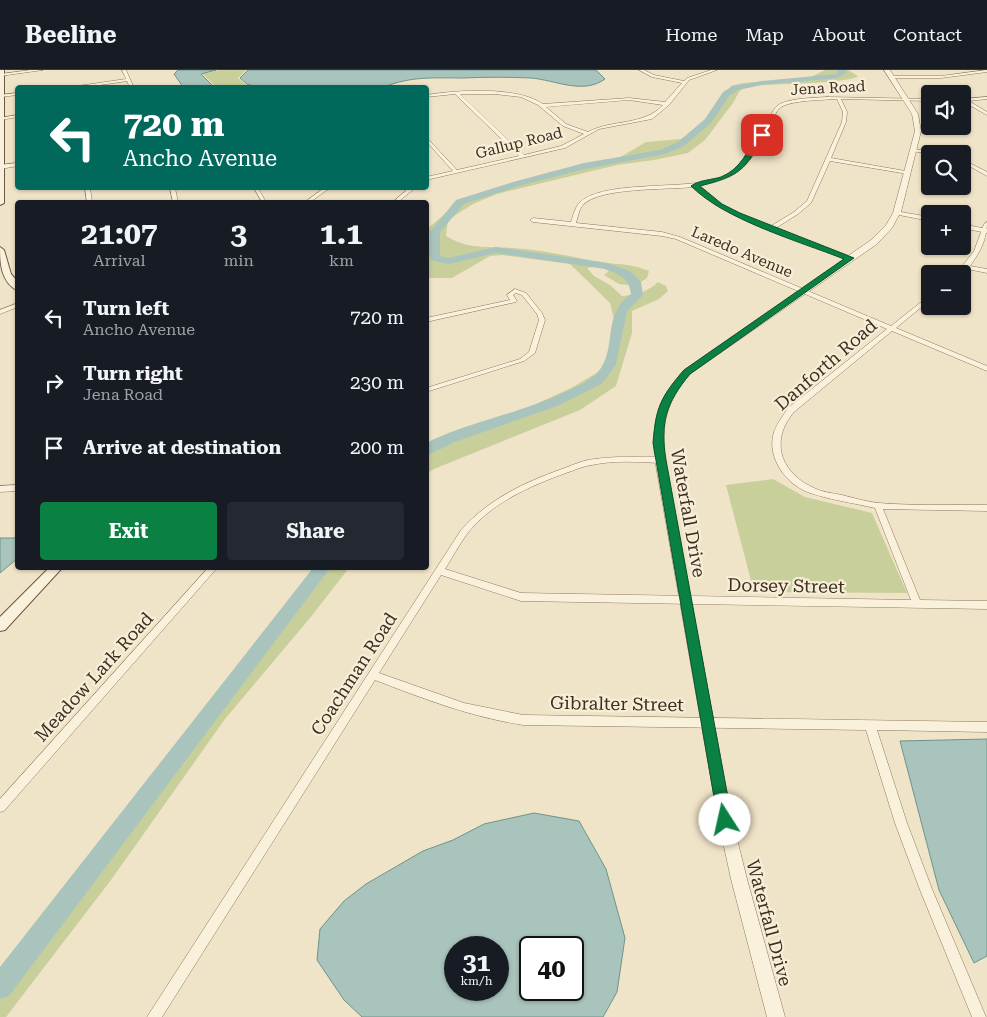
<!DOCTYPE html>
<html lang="en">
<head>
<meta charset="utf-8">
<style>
  body { margin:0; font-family:"Roboto Serif",serif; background:#242831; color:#f1f3f6; height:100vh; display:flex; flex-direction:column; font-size:19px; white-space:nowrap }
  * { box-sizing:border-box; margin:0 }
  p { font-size:16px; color:#9ea1a6 }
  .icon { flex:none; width:28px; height:28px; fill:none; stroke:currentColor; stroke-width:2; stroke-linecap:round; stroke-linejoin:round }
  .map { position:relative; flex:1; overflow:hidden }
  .sheet { position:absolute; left:15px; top:130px; width:414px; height:370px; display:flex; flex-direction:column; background:#171b24; border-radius:5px; box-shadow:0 1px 4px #0004 }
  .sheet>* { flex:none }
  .hud { position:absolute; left:15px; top:15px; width:414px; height:105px; border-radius:5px; box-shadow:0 1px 4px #0004; background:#00695c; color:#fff; overflow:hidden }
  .controls { position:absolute; left:921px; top:15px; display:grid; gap:10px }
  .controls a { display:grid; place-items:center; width:50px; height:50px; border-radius:5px; background:#171b24; box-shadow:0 1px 4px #0004; font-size:25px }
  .speed { position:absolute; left:444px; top:866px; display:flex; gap:10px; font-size:25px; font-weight:700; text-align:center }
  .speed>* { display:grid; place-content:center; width:65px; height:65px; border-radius:50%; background:#171b24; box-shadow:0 1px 4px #0004; line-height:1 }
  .speed small { font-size:12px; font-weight:400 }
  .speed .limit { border:2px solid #111; border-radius:8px; background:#fff; color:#111 }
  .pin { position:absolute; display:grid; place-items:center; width:42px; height:42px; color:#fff; margin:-21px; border-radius:10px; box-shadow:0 2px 8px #0006 }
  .me { position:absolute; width:55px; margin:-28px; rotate:350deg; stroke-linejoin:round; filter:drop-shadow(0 0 4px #0008) }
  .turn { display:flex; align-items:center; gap:18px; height:105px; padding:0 25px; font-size:22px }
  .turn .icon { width:65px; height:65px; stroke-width:2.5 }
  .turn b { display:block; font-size:35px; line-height:42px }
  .eta { display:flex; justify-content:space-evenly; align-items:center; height:85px; text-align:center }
  .eta b { font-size:30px; font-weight:700; line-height:35px }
  .button { display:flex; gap:10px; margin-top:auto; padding:10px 25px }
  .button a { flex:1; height:58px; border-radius:5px; background:#0b8043; color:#fff; font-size:20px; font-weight:700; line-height:58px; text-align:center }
  .button a+a { background:#242831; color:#f1f3f6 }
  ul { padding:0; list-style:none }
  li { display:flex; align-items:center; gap:15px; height:65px; padding:0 25px }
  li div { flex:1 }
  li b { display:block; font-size:19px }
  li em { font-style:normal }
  header { display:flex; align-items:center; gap:30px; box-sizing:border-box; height:70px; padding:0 25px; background:#171b24; border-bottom:1px solid #363941 }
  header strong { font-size:24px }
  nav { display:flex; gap:28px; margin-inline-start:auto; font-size:18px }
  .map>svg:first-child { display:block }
  .green { fill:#c9cf9b }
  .water { fill:#a9c4bc; stroke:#6f938a; fill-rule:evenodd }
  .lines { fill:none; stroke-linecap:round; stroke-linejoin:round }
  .river { fill:#a9c4bc; fill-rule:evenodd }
  .minor-casing { stroke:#8d765c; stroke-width:1 }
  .tertiary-casing { stroke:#8d765c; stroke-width:1 }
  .secondary-casing { stroke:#6f573f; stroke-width:2 }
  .minor { fill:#faf1dc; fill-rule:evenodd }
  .tertiary { fill:#faf1dc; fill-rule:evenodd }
  .secondary { fill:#faf1dc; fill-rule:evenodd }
  .route { fill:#0b8043; stroke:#07532c }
  .labels { text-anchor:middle; stroke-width:4.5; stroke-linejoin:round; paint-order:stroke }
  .far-street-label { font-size:15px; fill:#3d2e20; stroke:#f7eed8 }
  .street-label { font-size:18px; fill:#3d2e20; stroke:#f7eed8 }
</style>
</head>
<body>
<header>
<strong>Beeline</strong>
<nav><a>Home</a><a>Map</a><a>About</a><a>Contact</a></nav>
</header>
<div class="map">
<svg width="987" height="947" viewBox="0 0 987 947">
  <rect width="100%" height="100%" fill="#f0e4c8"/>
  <!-- green -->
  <g class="green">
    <polygon points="219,0 246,0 238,8 245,14 254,17 216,17 203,4"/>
    <path d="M825,0H848L858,6C848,14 765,14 746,16L739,22L733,33L705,70L688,83L654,90L617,95L497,124L473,134L448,150L446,166C469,180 487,176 513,178C545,180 576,188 608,193C625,195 631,194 649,201L647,208L635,216L619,214L604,205L609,201L598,196L587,198L594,206L610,215L622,226C635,225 648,222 658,212L666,216L668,221L659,229L632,241V263L616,316L580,340L434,399L426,404V373L505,348L571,318L605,298L617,262L610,233L570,194L502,185L490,186L452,208H426V160L461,130L481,123L617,89L646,72L681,69L698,59L731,16L743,13L809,8Z"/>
    <polygon points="773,409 805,427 872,443 907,523 754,522 726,415"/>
    <polygon points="313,498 349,498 310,548 225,649 111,810 6,947 0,947 0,912"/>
  </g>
  <!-- water -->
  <g class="water">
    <polygon points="178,0 216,0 201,4 214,17 183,17 174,4"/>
    <path d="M248,0H596L605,9C583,25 555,10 531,8C509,7 485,7 463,8C435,8 411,6 384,17L257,18L247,14L240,8Z"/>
    <polygon points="0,468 17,468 18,488 0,503"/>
    <polygon points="987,669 987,886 974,893 939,820 900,671"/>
    <path d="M534,743L579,751L606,799L625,868L617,922L603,947H362L344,930L317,890L320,859L344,831L366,814L423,781L453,770L484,754ZM455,878H498V920H455ZM530,878H572V920H530Z"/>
  </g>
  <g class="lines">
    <!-- river -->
    <g class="river">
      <path d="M837,0H845L847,2L838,8L762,15L738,20L729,26L711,53L684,76L665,84L585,99L519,116L464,134L440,162V186L449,188L496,177L607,193L630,201L641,212L643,225L627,241L616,294L608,306L601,314L557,336L455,372L426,386V374L432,370C476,350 525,342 569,320C578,316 590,311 598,302C618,278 601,245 631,224C629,207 620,205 605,199L496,183L449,194L431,190L429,181L430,162L456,130L513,112L584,93L660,80L678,72L705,49L723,22L733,16L762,11L836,4L838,2Z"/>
      <polygon points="313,498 330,498 9,926 0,929 0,897"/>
    </g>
    <defs>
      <g id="minor">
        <polygon points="31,0 43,0 0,6 1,4"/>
        <polygon points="122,0 126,0 134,18 130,18 127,11 80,18 64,18 126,9"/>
        <path d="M639,0H644L654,5L684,11L687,8L711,0H717L689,10L669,35L652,49L599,59L565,78L426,110V107L453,101L426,71V67L457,100L519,86L455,24L426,27V25C457,20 517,16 543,34L629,28L665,32L682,13L652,7ZM460,24H495L521,27L538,35L563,56L584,64L561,76L524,85ZM629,30L663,35C644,56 612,49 588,62L566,54L546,37Z"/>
        <polygon points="987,0 987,2 941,8 891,8 889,7 891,6 941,6"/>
        <polygon points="18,23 18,25 0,27 0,25"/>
        <path d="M827,27L930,29V31L841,29L847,42L846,52L831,88L911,102L908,104L830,91L811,133L798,144L776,158L852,187V189H848L736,146L717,136L693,117C668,120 599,117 583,135C579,139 578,147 576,153L662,162L680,167L891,256L930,225V230L896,258L987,296V301L892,261L794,342C783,355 777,371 783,388C788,401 799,411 812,417C821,422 832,423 842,425C854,428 867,432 879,433C914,436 952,434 987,435V441L883,439L920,530L987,531V539L521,531L441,505L379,603L464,633L523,645L987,652V662L877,660L907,753L932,819L986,947H972L920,820L895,753L866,660L523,655C471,647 424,629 375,610L162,947H147L461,460C489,429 523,413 562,399C573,395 583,390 595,389C616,386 638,387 660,387L664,390L660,393C637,392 614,390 592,395C583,396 575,400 566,403C530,416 491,433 467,464C459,475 452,488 445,499L521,523L911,530L875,438C854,433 830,430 810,423C786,415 766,387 774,362C777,353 783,346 788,338L887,259L676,169L662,166L533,152L530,150L533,148L571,152C573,146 575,137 580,132C605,110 682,120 717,109C743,100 754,76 766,54C769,49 772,41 776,37C784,28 815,28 827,27ZM837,29L843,42L842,52L807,131L794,142L771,156L740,144L721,134L698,116C742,108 749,95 769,58C772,52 775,42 780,38C789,30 825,30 837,29Z"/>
        <polygon points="987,27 987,29 969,31 987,42 987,45 962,31 963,29"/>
        <polygon points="18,45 18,47 0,50 0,48"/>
        <polygon points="914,79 940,83 942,84 930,84 912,81 912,80"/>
        <polygon points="962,89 987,102 987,106 962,92"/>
        <polygon points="18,93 18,96 0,99 0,95"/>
        <polygon points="85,118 90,118 92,132 87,132"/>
        <polygon points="170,118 175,118 178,132 173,132"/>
        <polygon points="254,118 258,118 266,132 262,132"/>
        <polygon points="324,118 330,118 310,132 305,132"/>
        <polygon points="409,118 415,118 398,132 393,132"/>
        <path d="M987,152C987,170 980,182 970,196L987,199V203L967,199L962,204H956L974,181L984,154Z"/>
        <polygon points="515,219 526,223 542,243 545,250 535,283 524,291 426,322 426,318 520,289 529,282 539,250 537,244 522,225 516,223 513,225 517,231 516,232 426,252 426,248 510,230 507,225"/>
        <polygon points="18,233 18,237 0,244 0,240"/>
        <polygon points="18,415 18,421 0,422 0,416"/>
        <polygon points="208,498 217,498 4,741 0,742 0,729"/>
      </g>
      <g id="tertiary">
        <path d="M884,0H890L918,44L921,61L901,142L930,147V151L899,145L892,158L877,174L690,304C666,332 661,354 665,390L732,749L747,809L785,947H767L731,809L718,749L655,390C651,351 658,329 684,300L871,170L886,155L893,143L915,61L912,44Z"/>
        <polygon points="962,154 987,159 987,163 962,158"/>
      </g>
      <g id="secondary">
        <polygon points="0,0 4,0 4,133 0,135"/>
        <path d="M0,177L4,180L11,204L18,212V221C1,212 0,194 0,177Z"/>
        <polygon points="49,498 62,498 5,560 0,561 0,547"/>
      </g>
    </defs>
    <!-- minor casing -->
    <use href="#minor" class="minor-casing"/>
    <!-- tertiary casing -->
    <use href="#tertiary" class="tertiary-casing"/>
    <!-- secondary casing -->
    <use href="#secondary" class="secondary-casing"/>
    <!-- minor -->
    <use href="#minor" class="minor"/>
    <!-- tertiary -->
    <use href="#tertiary" class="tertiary"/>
    <!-- secondary -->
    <use href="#secondary" class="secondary"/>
  </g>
  <!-- route -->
  <path class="route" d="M759,63L765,65C744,101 741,105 700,116L722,134L740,143L854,188L690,304C666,333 660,352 666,390L732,750L730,755L725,757L720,755L718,750L653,373C656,337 660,328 684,300L844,189C798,171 725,150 691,116C699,110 711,110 721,107C741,99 748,80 759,63Z"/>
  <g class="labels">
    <!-- far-street labels -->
    <g class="far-street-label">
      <text transform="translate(828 18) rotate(-3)" y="5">Jena Road</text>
      <text transform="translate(519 73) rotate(-14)" y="5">Gallup Road</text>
      <text transform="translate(742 182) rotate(23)" y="5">Laredo Avenue</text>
    </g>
    <!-- street labels -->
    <g class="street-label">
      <text transform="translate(826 295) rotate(-41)" y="6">Danforth Road</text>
      <text transform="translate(688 443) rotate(80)" y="6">Waterfall Drive</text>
      <text transform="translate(786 516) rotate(1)" y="6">Dorsey Street</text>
      <text transform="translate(354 604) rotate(-57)" y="6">Coachman Road</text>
      <text transform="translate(94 607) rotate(-48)" y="6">Meadow Lark Road</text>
      <text transform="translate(617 634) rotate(1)" y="6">Gibralter Street</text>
      <text transform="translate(769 853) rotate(75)" y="6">Waterfall Drive</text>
    </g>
  </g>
</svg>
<div class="controls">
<a><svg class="icon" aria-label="sound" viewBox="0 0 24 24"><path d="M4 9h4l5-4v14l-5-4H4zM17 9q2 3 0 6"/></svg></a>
<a><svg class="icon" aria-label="search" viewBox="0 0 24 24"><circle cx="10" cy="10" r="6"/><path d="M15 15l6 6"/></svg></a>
<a>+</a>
<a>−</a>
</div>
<div class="speed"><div>31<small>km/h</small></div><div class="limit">40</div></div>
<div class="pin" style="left:762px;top:65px;background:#d93025"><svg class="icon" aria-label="arrive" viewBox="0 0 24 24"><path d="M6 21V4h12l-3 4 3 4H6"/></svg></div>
<svg class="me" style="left:725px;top:750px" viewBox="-20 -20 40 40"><circle r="19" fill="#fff"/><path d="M0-13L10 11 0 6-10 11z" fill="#0b8043"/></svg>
<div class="hud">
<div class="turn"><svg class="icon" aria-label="left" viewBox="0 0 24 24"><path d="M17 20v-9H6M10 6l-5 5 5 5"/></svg><div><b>720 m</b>Ancho Avenue</div></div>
</div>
<section class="sheet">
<div class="eta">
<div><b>21:07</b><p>Arrival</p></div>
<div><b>3</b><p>min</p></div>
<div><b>1.1</b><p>km</p></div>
</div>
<ul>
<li><svg class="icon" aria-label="left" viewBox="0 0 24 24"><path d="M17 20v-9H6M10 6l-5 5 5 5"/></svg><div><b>Turn left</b><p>Ancho Avenue</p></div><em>720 m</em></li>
<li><svg class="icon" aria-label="right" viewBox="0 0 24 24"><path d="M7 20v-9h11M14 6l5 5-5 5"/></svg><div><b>Turn right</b><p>Jena Road</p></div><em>230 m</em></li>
<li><svg class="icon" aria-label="arrive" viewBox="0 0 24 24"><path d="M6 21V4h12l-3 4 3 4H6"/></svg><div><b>Arrive at destination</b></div><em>200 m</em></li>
</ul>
<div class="button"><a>Exit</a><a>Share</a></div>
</section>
</div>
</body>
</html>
